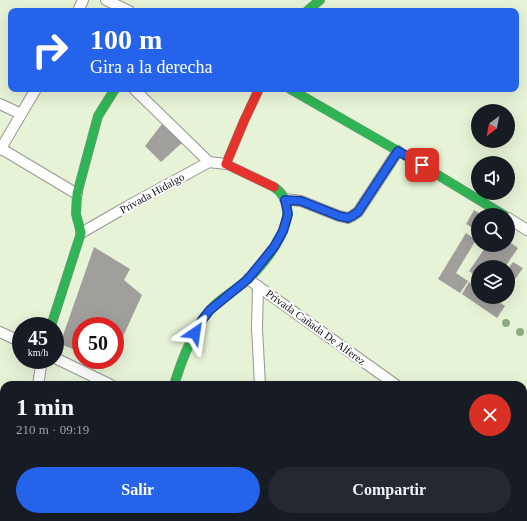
<!DOCTYPE html>
<html lang="es">
<head>
<meta charset="utf-8">
<style>
  body { margin:0; font-family:"Times New Roman",serif; background:#242831; color:#f1f3f6; height:100vh; display:flex; flex-direction:column; font-size:15px; white-space:nowrap }
  * { box-sizing:border-box; margin:0 }
  p { font-size:13px; color:#9ea1a6 }
  .icon { flex:none; width:22px; height:22px; fill:none; stroke:currentColor; stroke-width:2; stroke-linecap:round; stroke-linejoin:round }
  .map { position:relative; flex:1; overflow:hidden }
  .sheet { position:absolute; left:0px; top:381px; width:527px; height:140px; display:flex; flex-direction:column; background:#171b24; border-radius:12px 12px 0 0; box-shadow:0 4px 16px #0002 }
  .sheet>* { flex:none }
  .top-card { position:absolute; left:8px; top:8px; width:511px; height:84px; border-radius:8px; box-shadow:0 4px 16px #0002; background:#2563eb; color:#fff; overflow:hidden }
  .needle { width:26px; rotate:212deg }
  .tools { position:absolute; left:471px; top:104px; display:grid; gap:8px }
  .tools a { display:grid; place-items:center; width:44px; height:44px; border-radius:50%; background:#171b24; box-shadow:0 4px 16px #0002; font-size:20px }
  .speed { position:absolute; left:12px; top:317px; display:flex; gap:8px; font-size:20px; font-weight:700; text-align:center }
  .speed>* { display:grid; place-content:center; width:52px; height:52px; border-radius:50%; background:#171b24; box-shadow:0 4px 16px #0002; line-height:1 }
  .speed small { font-size:10px; font-weight:400 }
  .speed .limit { border:6px solid #d22; background:#fff; color:#111 }
  .pin { position:absolute; display:grid; place-items:center; width:34px; height:34px; color:#fff; margin:-17px; border-radius:8px; box-shadow:0 2px 6px #0006 }
  .me { position:absolute; width:44px; margin:-22px; rotate:32deg; stroke-linejoin:round; filter:drop-shadow(0 0 3px #0008) }
  .turn { display:flex; align-items:center; gap:14px; height:84px; padding:0 16px; font-size:18px }
  .turn .icon { width:52px; height:52px; stroke-width:2.5 }
  .turn b { display:block; font-size:28px; line-height:34px }
  .round { display:grid; place-items:center; flex:none; width:42px; height:42px; border-radius:21px; background:#242831 }
  .head { display:flex; align-items:center; justify-content:space-between; height:68px; padding:0 16px }
  h1 { font-size:24px; font-weight:700; line-height:30px }
  .action { display:flex; gap:8px; margin-top:auto; padding:8px 16px }
  .action a { flex:1; height:46px; border-radius:24px; background:#2563eb; color:#fff; font-size:16px; font-weight:700; line-height:46px; text-align:center }
  .action a+a { background:#242831; color:#f1f3f6 }
  .map>svg:first-child { display:block }
  .green { fill:#e7f3d7; fill-rule:evenodd }
  .building { fill:#a19f9c }
  .lines { fill:none; stroke-linecap:round; stroke-linejoin:round }
  .street-casing { stroke:#979795; stroke-width:12 }
  .fast-casing { stroke:#8e8d8b; stroke-width:10 }
  .jam-casing { stroke:#8e8d8b; stroke-width:10 }
  .street { stroke:#fffffe; stroke-width:10 }
  .fast { stroke:#30b455; stroke-width:9 }
  .jam { stroke:#e5322d; stroke-width:9 }
  .tree { fill:#8cac80 }
  .route-casing { stroke:#184099; stroke-width:10 }
  .route { stroke:#2563eb; stroke-width:7 }
  .labels { text-anchor:middle; stroke-width:4; stroke-linejoin:round; paint-order:stroke }
  .street-label { font-size:11px; fill:#111; stroke:#fff }
</style>
</head>
<body>
<div class="map">
<svg width="527" height="521" viewBox="0 0 527 521">
  <rect width="100%" height="100%" fill="#fdfcf7"/>
  <!-- green -->
  <path class="green" d="M0,0H527V521H0ZM11,11H516V89H11ZM478,111H508V141H478ZM478,163H508V193H478ZM478,215H508V245H478ZM478,267H508V297H478ZM21,326H55V360H21ZM81,326H115V360H81ZM4,385H523V517H4Z"/>
  <!-- building -->
  <g class="building">
    <polygon points="162,124 183,142 161,162 145,146"/>
    <polygon points="474,210 482,215 478,215 478,231 466,224"/>
    <polygon points="466,233 476,240 456,273 468,281 460,293 438,279"/>
    <polygon points="508,241 518,248 505,267 478,267 478,277 469,271 487,245 508,245"/>
    <polygon points="94,247 130,269 124,280 142,295 115,354 115,326 81,326 81,352 60,344"/>
    <polygon points="513,262 523,268 513,282 508,279 508,269"/>
    <polygon points="469,282 478,288 478,297 491,297 505,306 497,318 462,294"/>
    <polygon points="0,448 4,449 4,504 0,502"/>
  </g>
  <g class="lines">
    <defs>
      <g id="street">
        <polyline points="106,0 129,11"/>
        <polyline points="78,11 83,0"/>
        <polyline points="134,89 209,162"/>
        <polyline points="0,104 21,114"/>
        <polyline points="0,148 77,194"/>
        <polyline points="0,150 36,89"/>
        <polyline points="285,199 301,201 339,216 348,218 352,216 358,212 398,151"/>
        <polyline points="508,218 527,230"/>
        <polyline points="81,233 128,206 209,162 226,164"/>
        <polyline points="248,279 396,385"/>
        <polyline points="258,286 257,328 260,385"/>
        <polyline points="0,332 21,342"/>
        <polyline points="55,358 111,385"/>
        <polyline points="38,385 42,360"/>
        <polyline points="269,517 269,521"/>
        <polyline points="391,517 396,521"/>
        <polyline points="422,517 428,521"/>
        <polyline points="17,521 18,517"/>
      </g>
      <g id="fast">
        <polyline points="307,11 320,0"/>
        <polyline points="290,89 398,151 504,215"/>
        <polyline points="51,326 81,233 76,214 77,194 98,116 115,89"/>
        <path d="M174,385C182,359 192,332 209,311C219,299 233,292 245,282C266,263 309,211 274,187"/>
      </g>
      <g id="jam">
        <polyline points="259,89 244,121 226,164 274,187"/>
        <polyline points="153,517 153,521"/>
      </g>
    </defs>
    <!-- street casing -->
    <use href="#street" class="street-casing"/>
    <!-- fast casing -->
    <use href="#fast" class="fast-casing"/>
    <!-- jam casing -->
    <use href="#jam" class="jam-casing"/>
    <!-- street -->
    <use href="#street" class="street"/>
    <!-- fast -->
    <use href="#fast" class="fast"/>
    <!-- jam -->
    <use href="#jam" class="jam"/>
  </g>
  <!-- trees -->
  <g class="tree">
    <circle cx="506" cy="323" r="4"/>
    <circle cx="520" cy="332" r="4"/>
  </g>
  <g class="lines">
    <defs>
      <polyline id="route" points="195,333 202,320 210,310 248,279 274,247 283,231 288,214 285,200 301,201 339,216 348,218 352,216 358,212 398,151 422,165"/>
    </defs>
    <!-- route casing -->
    <use href="#route" class="route-casing"/>
    <!-- route -->
    <use href="#route" class="route"/>
  </g>
  <g class="labels">
    <!-- street labels -->
    <g class="street-label">
      <text transform="translate(152 193) rotate(-29)" y="4">Privada Hidalgo</text>
      <text transform="translate(316 327) rotate(36)" y="4">Privada Cañada De Alferez</text>
    </g>
  </g>
</svg>
<div class="tools">
<a><svg class="needle" viewBox="-14 -14 28 28"><path d="M0-13l5 13h-10z" fill="#e53935"/><path d="M0 13l5-13h-10z" fill="#9ea1a6"/></svg></a>
<a><svg class="icon" aria-label="sound" viewBox="0 0 24 24"><path d="M4 9h4l5-4v14l-5-4H4zM17 9q2 3 0 6"/></svg></a>
<a><svg class="icon" aria-label="search" viewBox="0 0 24 24"><circle cx="10" cy="10" r="6"/><path d="M15 15l6 6"/></svg></a>
<a><svg class="icon" aria-label="layers" viewBox="0 0 24 24"><path d="M12 4l9 5-9 5-9-5zM3 14l9 5 9-5"/></svg></a>
</div>
<div class="speed"><div>45<small>km/h</small></div><div class="limit">50</div></div>
<div class="pin" style="left:422px;top:165px;background:#d93025"><svg class="icon" aria-label="arrive" viewBox="0 0 24 24"><path d="M6 21V4h12l-3 4 3 4H6"/></svg></div>
<svg class="me" style="left:195px;top:333px" viewBox="-20 -20 40 40"><path d="M0-17L14 15 0 8-14 15z" fill="#2563eb" stroke="#fff" stroke-width="4"/></svg>
<div class="top-card">
<div class="turn"><svg class="icon" aria-label="right" viewBox="0 0 24 24"><path d="M7 20v-9h11M14 6l5 5-5 5"/></svg><div><b>100 m</b>Gira a la derecha</div></div>
</div>
<section class="sheet">
<div class="head"><div><h1>1 min</h1><p>210 m · 09:19</p></div><a class="round" style="background:#d93025;color:#fff"><svg class="icon" aria-label="close" viewBox="0 0 24 24"><path d="M6 6l12 12M18 6L6 18"/></svg></a></div>
<div class="action"><a>Salir</a><a>Compartir</a></div>
</section>
</div>
</body>
</html>
